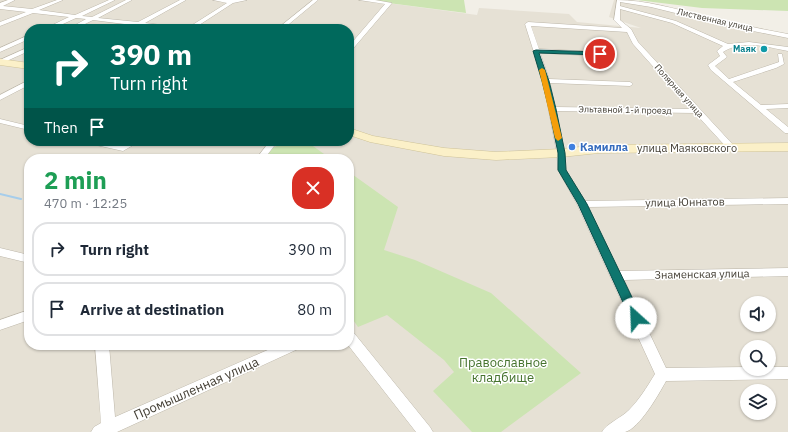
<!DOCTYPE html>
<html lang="en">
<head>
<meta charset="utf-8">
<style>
  body { margin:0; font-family:"IBM Plex Sans",sans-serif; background:#f2f2f3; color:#1f2937; height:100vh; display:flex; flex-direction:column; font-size:15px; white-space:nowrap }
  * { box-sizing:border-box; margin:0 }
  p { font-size:13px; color:#747a83 }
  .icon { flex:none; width:22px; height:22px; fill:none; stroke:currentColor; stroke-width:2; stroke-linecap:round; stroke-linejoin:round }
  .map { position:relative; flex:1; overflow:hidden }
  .drawer { position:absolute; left:24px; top:154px; width:330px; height:196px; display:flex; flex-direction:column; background:#fff; border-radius:16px; box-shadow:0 1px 3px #0004 }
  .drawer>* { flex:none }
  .banner { position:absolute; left:24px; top:24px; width:330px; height:122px; border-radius:16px; box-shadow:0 1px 3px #0004; background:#00695c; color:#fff; overflow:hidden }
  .buttons { position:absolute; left:740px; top:296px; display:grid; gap:8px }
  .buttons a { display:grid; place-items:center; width:36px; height:36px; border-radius:50%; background:#fff; box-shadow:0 1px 3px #0004; font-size:20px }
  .pin { position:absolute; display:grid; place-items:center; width:34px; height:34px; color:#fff; margin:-17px; border:2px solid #fff; border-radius:50%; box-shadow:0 1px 4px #0007 }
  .me { position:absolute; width:44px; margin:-22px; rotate:335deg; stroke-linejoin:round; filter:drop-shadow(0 0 3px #0008) }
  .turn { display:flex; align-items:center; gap:14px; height:84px; padding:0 20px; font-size:18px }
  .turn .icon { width:52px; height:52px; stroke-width:2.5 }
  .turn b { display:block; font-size:28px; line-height:34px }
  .then { display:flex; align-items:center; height:38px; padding:0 20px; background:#0003; gap:8px; font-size:15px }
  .round { display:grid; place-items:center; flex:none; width:42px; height:42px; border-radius:16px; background:#f2f2f3 }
  .headline { display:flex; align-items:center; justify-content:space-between; height:68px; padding:0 20px }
  h1 { font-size:24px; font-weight:700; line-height:30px; color:#1e9e55 }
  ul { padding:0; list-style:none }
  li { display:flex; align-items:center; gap:12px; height:54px; margin:0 8px 6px; padding:0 12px; border:2px solid #e0e1e3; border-radius:16px }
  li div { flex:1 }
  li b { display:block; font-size:15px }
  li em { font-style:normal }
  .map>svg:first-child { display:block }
  .residential { fill:#e6e1d5; fill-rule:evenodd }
  .green { fill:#cce4b2 }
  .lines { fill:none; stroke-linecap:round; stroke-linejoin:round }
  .stream { stroke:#a6cdeb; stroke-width:2 }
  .street-casing { stroke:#bdb7aa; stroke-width:1 }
  .secondary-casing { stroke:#cfc399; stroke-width:1 }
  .street { fill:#fff; fill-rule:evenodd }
  .secondary { fill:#fbf0c8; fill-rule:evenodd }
  .route { fill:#0f766e; stroke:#0a4d48 }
  .slow { fill:#f59e0b }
  .culture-dot { fill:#0f9aa8; stroke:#fff; stroke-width:1.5 }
  .shop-dot { fill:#3f7fe0; stroke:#fff; stroke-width:1.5 }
  .labels { text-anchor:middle; stroke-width:3; stroke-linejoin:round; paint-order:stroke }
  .far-street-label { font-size:9px; fill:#454036; stroke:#fff }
  .far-culture-label { font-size:9px; font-weight:bold; fill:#0d838f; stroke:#fff; text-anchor:end }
  .shop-label { font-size:11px; font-weight:bold; fill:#366cbe; stroke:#fff; text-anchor:start }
  .street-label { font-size:11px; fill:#454036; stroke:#fff }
  .near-park-label { font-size:13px; fill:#45732d; stroke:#fff }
  .near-street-label { font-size:13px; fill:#454036; stroke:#fff }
</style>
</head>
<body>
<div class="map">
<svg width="788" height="432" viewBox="0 0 788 432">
  <rect width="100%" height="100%" fill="#f2efe7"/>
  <!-- residential -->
  <path class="residential" d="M0,0H365L477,15L479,8L569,14L577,22L641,28L609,17L614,0H629L788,34V432H0ZM29,29H349V141H29ZM29,159H349V345H29ZM747,303H769V325H747ZM747,347H769V369H747ZM747,391H769V413H747Z"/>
  <!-- green -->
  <g class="green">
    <polygon points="365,0 464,0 466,13"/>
    <polygon points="637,0 788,0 788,11 702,8"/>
    <polygon points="286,141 306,141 331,159 264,159 273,148"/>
    <polygon points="349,172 398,207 384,250 415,260 491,293 581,373 501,432 472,432 433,391 454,372 444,360 387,315 358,327 349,314"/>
  </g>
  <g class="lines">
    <!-- stream -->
    <polyline class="stream" points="0,194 21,199"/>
    <defs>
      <g id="street">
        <polygon points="8,0 15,0 3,6 32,9 57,0 63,0 39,10 75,15 109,0 115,0 82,16 92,17 126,0 132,0 98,18 138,22 180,0 186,0 145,23 178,27 181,29 164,29 93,20 75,29 68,29 86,19 76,18 52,29 44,29 69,17 33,13 0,26 0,22 26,12 0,9 0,3"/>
        <polygon points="213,0 247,0 233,3 193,29 186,29 227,3"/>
        <polygon points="313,0 318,0 283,29 277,29"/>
        <polygon points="359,0 375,0 392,3 351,51 349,52 349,46 385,4"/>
        <path d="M617,0C646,0 675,9 704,16C732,23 760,29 788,34V38L728,26L651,7L620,2V6L676,21L728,44L749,42L788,47V51C767,47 743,39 723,52L727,57L715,66L729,79L779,62L778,54H782L784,64L776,68L733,82L761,105L788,104V108L766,109L788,127V133H785L711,70L708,65L720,56L717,51L723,46L672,23L620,9V20L631,29L638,42L736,148L735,150H729L695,113L556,111L565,153L566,170L585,201L788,198V204L588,207L619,271L788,268V276L624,280L666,368L747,367V369H769V367H788V379L666,381C659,394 639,429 625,432C618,432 609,432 602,432C606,424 621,418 629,410C639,400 647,387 655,374L577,204L558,170L557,153L543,81L525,24L528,22L622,28L614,20ZM531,26L627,32L633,44L691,109L555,107L550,83L630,86L633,84L630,82L549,79L540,53L600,56L603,54L600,52L539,49Z"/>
        <polygon points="29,35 29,39 0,52 0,48"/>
        <polygon points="29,47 29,51 0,64 0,60"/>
        <polygon points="29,80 29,85 0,100 0,95"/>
        <polygon points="0,119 29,126 29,130 0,123"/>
        <polygon points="86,141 102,141 122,145 130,141 140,141 123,151 87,143"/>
        <polygon points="270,141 278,141 264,159 256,159"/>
        <polygon points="0,248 29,255 29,263 0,256"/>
        <polygon points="29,310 29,320 0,330 0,320"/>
        <polygon points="349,331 354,333 430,427 433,432 416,432 348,345 349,345"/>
        <polygon points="95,345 109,345 115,417 279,345 300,345 298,349 117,432 91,432 94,427 101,423"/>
      </g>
      <g id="secondary">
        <polygon points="0,59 29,63 29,69 0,65"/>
        <polygon points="349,128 373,136 408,142 444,148 496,152 561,149 599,145 788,143 788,151 599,153 561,157 496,160 444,156 370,142 349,135"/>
      </g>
    </defs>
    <!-- street casing -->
    <use href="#street" class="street-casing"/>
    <!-- secondary casing -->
    <use href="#secondary" class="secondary-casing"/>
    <!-- street -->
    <use href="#street" class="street"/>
    <!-- secondary -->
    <use href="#secondary" class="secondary"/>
  </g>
  <!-- route -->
  <polygon class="route" points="536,50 600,52 603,54 600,55 539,53 549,81 556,109 565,153 566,170 587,204 642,318 640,322 636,323 632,322 578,204 558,170 558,153 549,109 542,81 533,51"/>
  <!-- slow -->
  <polygon class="slow" points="542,68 545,70 562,138 558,141 555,138 539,70"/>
  <!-- markers -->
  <circle class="culture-dot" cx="764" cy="49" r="4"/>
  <circle class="shop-dot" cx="572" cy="147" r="4"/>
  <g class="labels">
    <!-- far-street labels -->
    <g class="far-street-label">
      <text transform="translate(715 20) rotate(13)" y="3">Лиственная улица</text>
      <text transform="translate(679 91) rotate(48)" y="3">Полярная улица</text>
      <text transform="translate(625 110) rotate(1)" y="3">Эльтавной 1-й проезд</text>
    </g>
    <!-- far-culture labels -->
    <g class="far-culture-label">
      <text x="756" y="52">Маяк</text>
    </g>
    <!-- shop labels -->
    <g class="shop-label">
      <text x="580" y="151">Камилла</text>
    </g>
    <!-- street labels -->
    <g class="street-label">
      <text x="687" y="152">улица Маяковского</text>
      <text transform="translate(685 202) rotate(-1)" y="4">улица Юннатов</text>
      <text transform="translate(702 274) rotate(-1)" y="4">Знаменская улица</text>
    </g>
    <!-- near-park labels -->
    <g class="near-park-label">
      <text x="503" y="367">Православное<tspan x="503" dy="15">кладбище</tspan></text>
    </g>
    <!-- near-street labels -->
    <g class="near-street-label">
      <text transform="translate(196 388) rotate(-24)" y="5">Промышленная улица</text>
    </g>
  </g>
</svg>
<div class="buttons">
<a><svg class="icon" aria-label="sound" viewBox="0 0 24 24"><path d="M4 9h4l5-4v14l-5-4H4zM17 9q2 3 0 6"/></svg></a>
<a><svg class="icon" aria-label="search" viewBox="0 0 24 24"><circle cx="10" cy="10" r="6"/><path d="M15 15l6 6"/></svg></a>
<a><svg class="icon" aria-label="layers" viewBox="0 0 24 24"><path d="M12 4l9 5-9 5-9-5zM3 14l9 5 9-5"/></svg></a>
</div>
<div class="pin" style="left:600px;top:54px;background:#d93025"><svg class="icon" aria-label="arrive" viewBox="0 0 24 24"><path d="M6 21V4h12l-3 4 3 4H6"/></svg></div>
<svg class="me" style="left:636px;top:318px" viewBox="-20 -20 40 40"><circle r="19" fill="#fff"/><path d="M0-13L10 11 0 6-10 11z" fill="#0f766e"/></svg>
<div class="banner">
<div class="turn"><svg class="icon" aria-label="right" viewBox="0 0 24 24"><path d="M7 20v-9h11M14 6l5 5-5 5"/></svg><div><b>390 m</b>Turn right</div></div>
<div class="then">Then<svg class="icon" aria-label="arrive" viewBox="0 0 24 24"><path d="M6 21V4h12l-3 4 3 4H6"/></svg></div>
</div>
<section class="drawer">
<div class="headline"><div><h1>2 min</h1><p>470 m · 12:25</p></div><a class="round" style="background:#d93025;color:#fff"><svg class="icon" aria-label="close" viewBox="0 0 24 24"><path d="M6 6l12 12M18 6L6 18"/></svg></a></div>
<ul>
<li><svg class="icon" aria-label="right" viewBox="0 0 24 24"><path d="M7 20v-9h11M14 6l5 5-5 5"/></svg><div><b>Turn right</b></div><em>390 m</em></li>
<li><svg class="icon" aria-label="arrive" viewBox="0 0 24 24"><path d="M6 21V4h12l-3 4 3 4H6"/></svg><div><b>Arrive at destination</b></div><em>80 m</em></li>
</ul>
</section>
</div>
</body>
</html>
